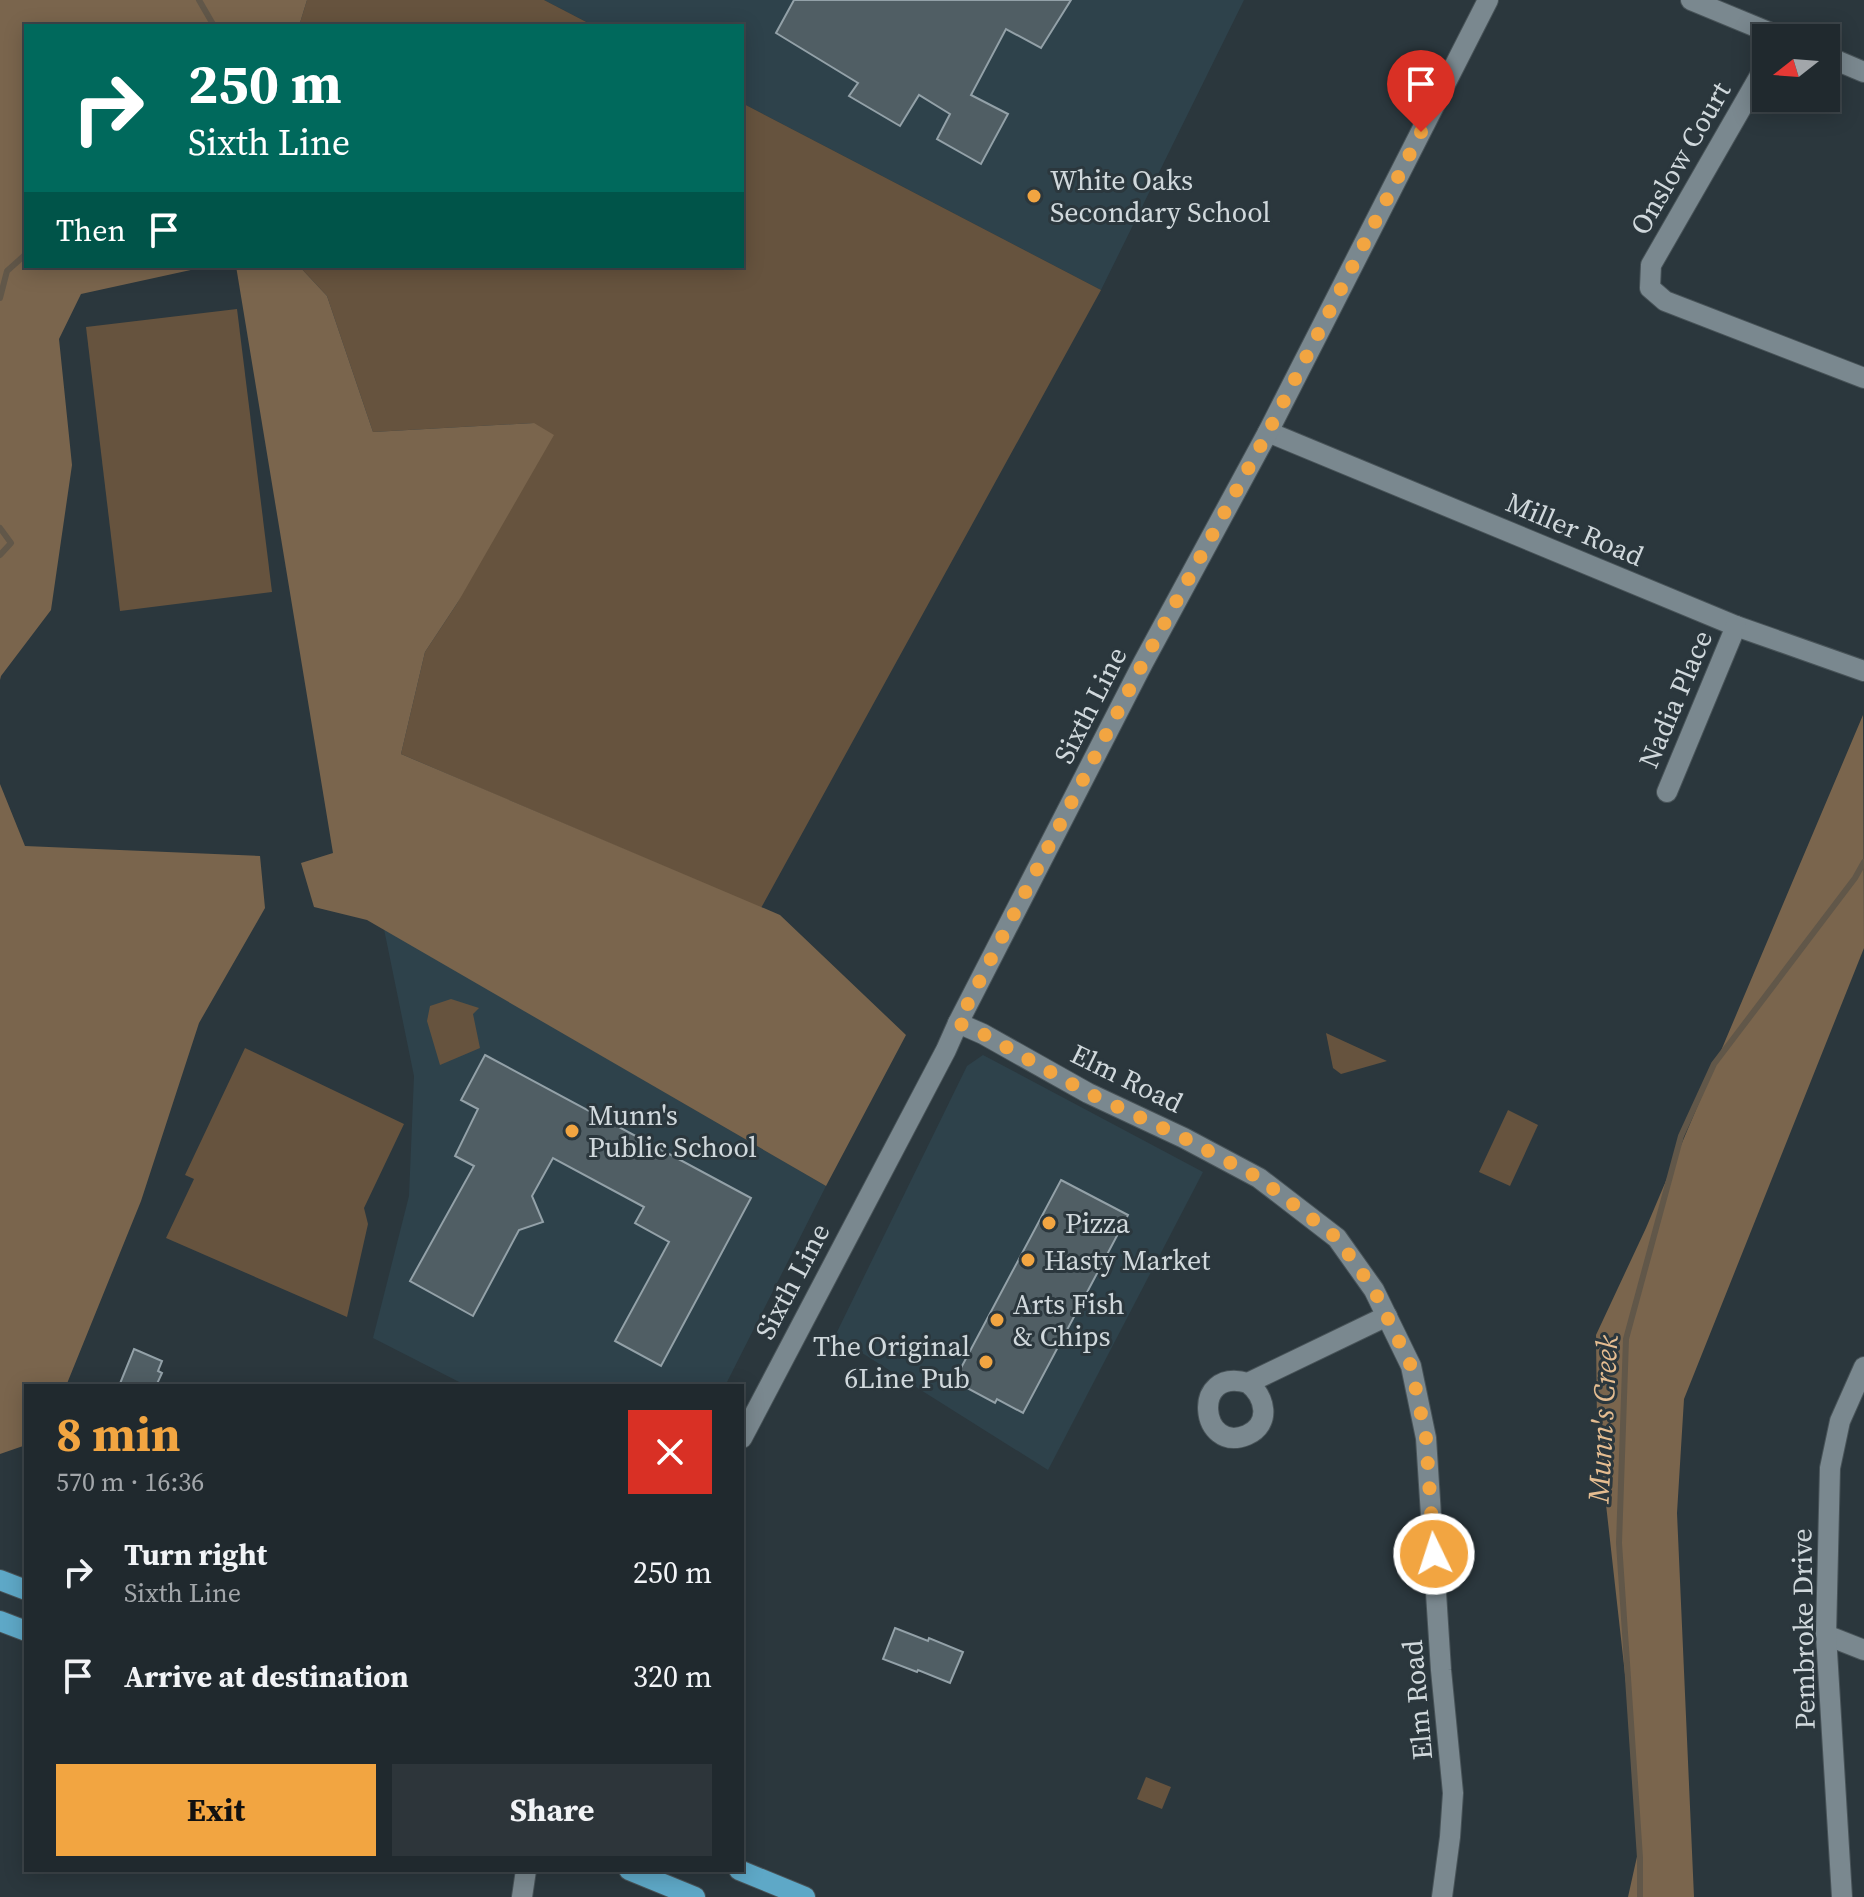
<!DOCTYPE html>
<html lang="en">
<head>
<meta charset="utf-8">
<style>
  body { margin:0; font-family:"Source Serif 4",serif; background:#2d353a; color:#f1f3f6; height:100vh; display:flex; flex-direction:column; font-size:30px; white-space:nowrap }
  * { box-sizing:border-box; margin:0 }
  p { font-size:26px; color:#a2a6aa }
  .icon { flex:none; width:44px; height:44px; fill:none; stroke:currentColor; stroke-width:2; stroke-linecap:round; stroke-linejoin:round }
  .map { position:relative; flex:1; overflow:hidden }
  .side { position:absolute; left:24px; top:1384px; width:720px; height:488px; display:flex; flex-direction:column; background:#20292e; border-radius:0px; box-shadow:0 4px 20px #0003,0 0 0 2px #3d454a }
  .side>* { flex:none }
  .top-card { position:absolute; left:24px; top:24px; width:720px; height:244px; border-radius:0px; box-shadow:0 4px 20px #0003,0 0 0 2px #3d454a; background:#00695c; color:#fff; overflow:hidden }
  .needle { width:52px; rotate:253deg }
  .buttons { position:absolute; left:1752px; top:24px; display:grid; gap:16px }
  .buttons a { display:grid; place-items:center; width:88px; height:88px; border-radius:0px; background:#20292e; box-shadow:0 4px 20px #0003,0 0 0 2px #3d454a; font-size:40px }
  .pin { position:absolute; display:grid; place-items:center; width:68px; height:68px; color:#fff; margin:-82px -34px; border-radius:50% 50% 50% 0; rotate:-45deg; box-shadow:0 0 8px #0007 }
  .pin .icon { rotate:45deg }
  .me { position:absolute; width:88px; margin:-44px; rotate:356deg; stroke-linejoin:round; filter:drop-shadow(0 0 6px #0008) }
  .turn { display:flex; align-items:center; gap:28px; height:168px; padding:0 32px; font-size:36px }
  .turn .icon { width:104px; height:104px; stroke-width:2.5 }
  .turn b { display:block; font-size:56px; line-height:68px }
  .then { display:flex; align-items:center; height:76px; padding:0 32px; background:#0003; gap:16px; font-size:30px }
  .round { display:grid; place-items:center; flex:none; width:84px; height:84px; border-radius:0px; background:#2d353a }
  .summary { display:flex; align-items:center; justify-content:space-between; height:136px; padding:0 32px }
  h1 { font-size:48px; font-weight:700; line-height:60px; color:#f2a541 }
  .action { display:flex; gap:16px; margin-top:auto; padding:16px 32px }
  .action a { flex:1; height:92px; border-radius:0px; background:#f2a541; color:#111; font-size:32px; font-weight:700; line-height:92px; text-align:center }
  .action a+a { background:#2d353a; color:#f1f3f6 }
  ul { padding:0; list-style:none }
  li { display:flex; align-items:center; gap:24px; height:104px; padding:0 32px }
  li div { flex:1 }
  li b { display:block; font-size:30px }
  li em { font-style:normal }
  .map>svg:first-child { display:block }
  .built { fill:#2e424b }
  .green { fill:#66533e }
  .forest { fill:#7a654d }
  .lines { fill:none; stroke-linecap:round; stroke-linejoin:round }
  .stream { stroke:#615749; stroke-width:6 }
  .building { fill:#505e64; stroke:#93a1a8; stroke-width:2 }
  .minor-casing { stroke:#485358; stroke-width:22 }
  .major-casing { stroke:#485358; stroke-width:22 }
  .minor { stroke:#7a888f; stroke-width:20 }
  .major { stroke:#5ea8c7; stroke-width:20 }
  .route { stroke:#f2a541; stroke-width:14; stroke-dasharray:0 25.2 }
  .poi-dot { fill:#f2a541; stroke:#2b373d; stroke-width:3 }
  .labels { text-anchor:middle; stroke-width:6; stroke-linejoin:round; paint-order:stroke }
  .street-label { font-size:28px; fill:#d0d8dc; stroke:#2b373d }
  .poi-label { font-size:28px; fill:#d0d8dc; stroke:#2b373d; text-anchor:start }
  .water-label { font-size:30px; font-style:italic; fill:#e5bd91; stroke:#2b373d }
</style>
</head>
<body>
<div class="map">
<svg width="1864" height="1897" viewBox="0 0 1864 1897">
  <rect width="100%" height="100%" fill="#2b373d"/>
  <!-- built -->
  <g class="built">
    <polygon points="544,0 1244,0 1101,290 742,103 742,26 594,26"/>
    <polygon points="384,929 826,1186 725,1386 467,1386 373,1338 409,1196 414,1076"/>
    <polygon points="983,1055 1203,1172 1048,1470 835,1336 967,1066"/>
  </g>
  <!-- green -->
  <g class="green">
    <polygon points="307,0 544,0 594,26 299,26"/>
    <polygon points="742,103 1101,290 761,908 401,754 425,652 458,602 534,423 373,432 327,296 299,266 742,266"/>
    <polygon points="237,309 272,592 120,611 86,327"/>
    <polygon points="451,999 479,1008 473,1014 480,1048 440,1065 427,1021 430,1006"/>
    <polygon points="1326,1033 1387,1061 1341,1074 1333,1068"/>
    <polygon points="245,1048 404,1124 364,1208 368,1224 347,1317 166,1238 194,1179 185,1175"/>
    <polygon points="1508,1110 1538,1125 1510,1186 1479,1172"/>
    <polygon points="1146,1777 1171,1787 1162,1809 1137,1799"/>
  </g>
  <!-- forest -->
  <g class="forest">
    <polygon points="0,0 307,0 299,26 26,26 26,266 209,266 81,294 59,339 72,465 51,610 1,676 0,680"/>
    <polygon points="236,266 299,266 327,296 373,432 534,423 554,435 458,602 425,652 401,754 780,915 906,1035 826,1186 367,920 314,907 301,863 333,853"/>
    <polygon points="1863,715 1864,948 1684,1399 1677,1513 1694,1897 1628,1897 1638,1852 1631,1728 1597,1424 1596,1335 1646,1228"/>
    <polygon points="0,784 25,846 260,856 265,908 199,1023 141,1201 66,1386 26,1386 26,1445 0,1454"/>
  </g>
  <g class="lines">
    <!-- stream -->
    <g class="stream">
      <polyline points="199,0 214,26"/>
      <polyline points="0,298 7,271 26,254"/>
      <polyline points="0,528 11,543 0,555"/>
      <polyline points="1640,1897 1640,1858 1619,1543 1626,1339 1681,1136 1714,1064 1855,878 1864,862"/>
    </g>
  </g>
  <!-- building -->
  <g class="building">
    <polygon points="794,0 1071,0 1041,48 1006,29 971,95 1008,114 981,164 937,139 950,114 919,95 900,126 849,96 858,83 776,33"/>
    <polygon points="485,1055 751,1198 661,1366 615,1341 669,1242 635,1223 644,1207 553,1158 532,1196 543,1222 519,1230 473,1316 410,1281 474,1166 455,1156 478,1109 461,1100"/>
    <polygon points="1061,1180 1128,1215 1023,1413 997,1399 995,1403 954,1381"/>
    <polygon points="134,1349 162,1361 158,1371 162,1373 156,1386 119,1386"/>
    <polygon points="895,1628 928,1641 929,1638 963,1652 950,1683 918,1670 917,1672 883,1659"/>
  </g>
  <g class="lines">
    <defs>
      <g id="minor">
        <polyline points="1691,0 1783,38"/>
        <polyline points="1826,56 1864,72"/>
        <polyline points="1766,65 1651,265 1650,288 1665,301 1864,378"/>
        <polyline points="1268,432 1736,626 1864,671"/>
        <polyline points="1667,792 1736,626"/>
        <polyline points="958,1023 983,1034 1088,1093 1184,1138 1259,1178 1337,1238 1374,1290 1411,1366 1426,1438 1441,1670 1453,1793 1450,1837 1442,1897"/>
        <path d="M1248,1383C1265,1396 1272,1424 1247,1435C1200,1455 1190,1366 1248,1383L1387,1316"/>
        <polyline points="742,1438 946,1050 958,1023 1143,663 1268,432 1488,0"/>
        <polyline points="1826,1635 1864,1650"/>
        <polyline points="522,1897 526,1870"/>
        <polyline points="1842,1897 1826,1635 1830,1468 1840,1421 1864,1367"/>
      </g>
      <g id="major">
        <polyline points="0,1580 26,1590"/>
        <polyline points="0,1621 26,1631"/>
        <polyline points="629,1870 695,1897"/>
        <polyline points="739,1870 805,1897"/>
      </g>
    </defs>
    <!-- minor casing -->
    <use href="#minor" class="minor-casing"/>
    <!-- major casing -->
    <use href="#major" class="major-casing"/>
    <!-- minor -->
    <use href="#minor" class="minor"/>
    <!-- major -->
    <use href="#major" class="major"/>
  </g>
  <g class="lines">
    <!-- route -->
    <polyline class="route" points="1421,132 1268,432 1143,663 958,1023 983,1034 1088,1093 1184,1138 1259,1178 1337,1238 1374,1290 1411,1366 1426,1438 1434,1554"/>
  </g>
  <!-- markers -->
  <g class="poi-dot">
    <circle cx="1034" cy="196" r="8"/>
    <circle cx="572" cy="1131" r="8"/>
    <circle cx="1049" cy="1223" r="8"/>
    <circle cx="1028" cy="1260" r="8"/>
    <circle cx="997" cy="1320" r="8"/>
    <circle cx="986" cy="1362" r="8"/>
  </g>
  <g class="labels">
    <!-- street labels -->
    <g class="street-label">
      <text transform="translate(1680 158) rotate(-60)" y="10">Onslow Court</text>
      <text transform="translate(1575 529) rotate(23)" y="10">Miller Road</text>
      <text transform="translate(1675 699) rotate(-67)" y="10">Nadia Place</text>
      <text transform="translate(1090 705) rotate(-63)" y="10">Sixth Line</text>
      <text transform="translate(1127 1078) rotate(26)" y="10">Elm Road</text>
      <text transform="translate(792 1281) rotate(-62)" y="10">Sixth Line</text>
      <text transform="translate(1803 1629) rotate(-91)" y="10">Pembroke Drive</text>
      <text transform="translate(1417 1700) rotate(-95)" y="10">Elm Road</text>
    </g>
    <!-- poi labels -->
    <g class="poi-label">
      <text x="1050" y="190">White Oaks<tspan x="1050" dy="32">Secondary School</tspan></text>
      <text x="588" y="1125">Munn's<tspan x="588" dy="32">Public School</tspan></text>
      <text x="1065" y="1233">Pizza</text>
      <text x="1044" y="1270">Hasty Market</text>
      <text x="1013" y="1314">Arts Fish<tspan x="1013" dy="32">&amp; Chips</tspan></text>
      <text x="970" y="1356" text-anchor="end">The Original<tspan x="970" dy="32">6Line Pub</tspan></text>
    </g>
    <!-- water labels -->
    <g class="water-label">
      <text transform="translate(1603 1419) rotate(-87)" y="10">Munn's Creek</text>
    </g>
  </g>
</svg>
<div class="buttons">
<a><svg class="needle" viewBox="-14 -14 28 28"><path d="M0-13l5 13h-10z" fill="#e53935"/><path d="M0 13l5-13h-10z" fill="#a2a6aa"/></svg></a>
</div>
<div class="pin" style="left:1421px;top:132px;background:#d93025"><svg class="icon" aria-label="arrive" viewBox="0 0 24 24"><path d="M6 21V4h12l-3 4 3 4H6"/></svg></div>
<svg class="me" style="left:1434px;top:1554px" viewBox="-20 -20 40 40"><circle r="17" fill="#f2a541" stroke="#fff" stroke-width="3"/><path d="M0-11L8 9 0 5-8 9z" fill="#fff"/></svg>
<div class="top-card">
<div class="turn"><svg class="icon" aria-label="right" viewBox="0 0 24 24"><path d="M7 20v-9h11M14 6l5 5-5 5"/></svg><div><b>250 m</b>Sixth Line</div></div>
<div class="then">Then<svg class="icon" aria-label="arrive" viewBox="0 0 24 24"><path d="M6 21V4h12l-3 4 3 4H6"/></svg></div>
</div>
<section class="side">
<div class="summary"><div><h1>8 min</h1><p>570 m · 16:36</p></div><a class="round" style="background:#d93025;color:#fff"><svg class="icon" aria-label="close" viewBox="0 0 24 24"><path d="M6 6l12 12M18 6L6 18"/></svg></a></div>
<ul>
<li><svg class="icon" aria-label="right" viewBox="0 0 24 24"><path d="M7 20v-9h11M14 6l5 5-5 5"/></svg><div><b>Turn right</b><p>Sixth Line</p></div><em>250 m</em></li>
<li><svg class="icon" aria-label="arrive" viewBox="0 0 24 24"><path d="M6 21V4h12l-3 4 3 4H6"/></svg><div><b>Arrive at destination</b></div><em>320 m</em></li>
</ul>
<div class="action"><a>Exit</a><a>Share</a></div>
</section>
</div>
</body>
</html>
